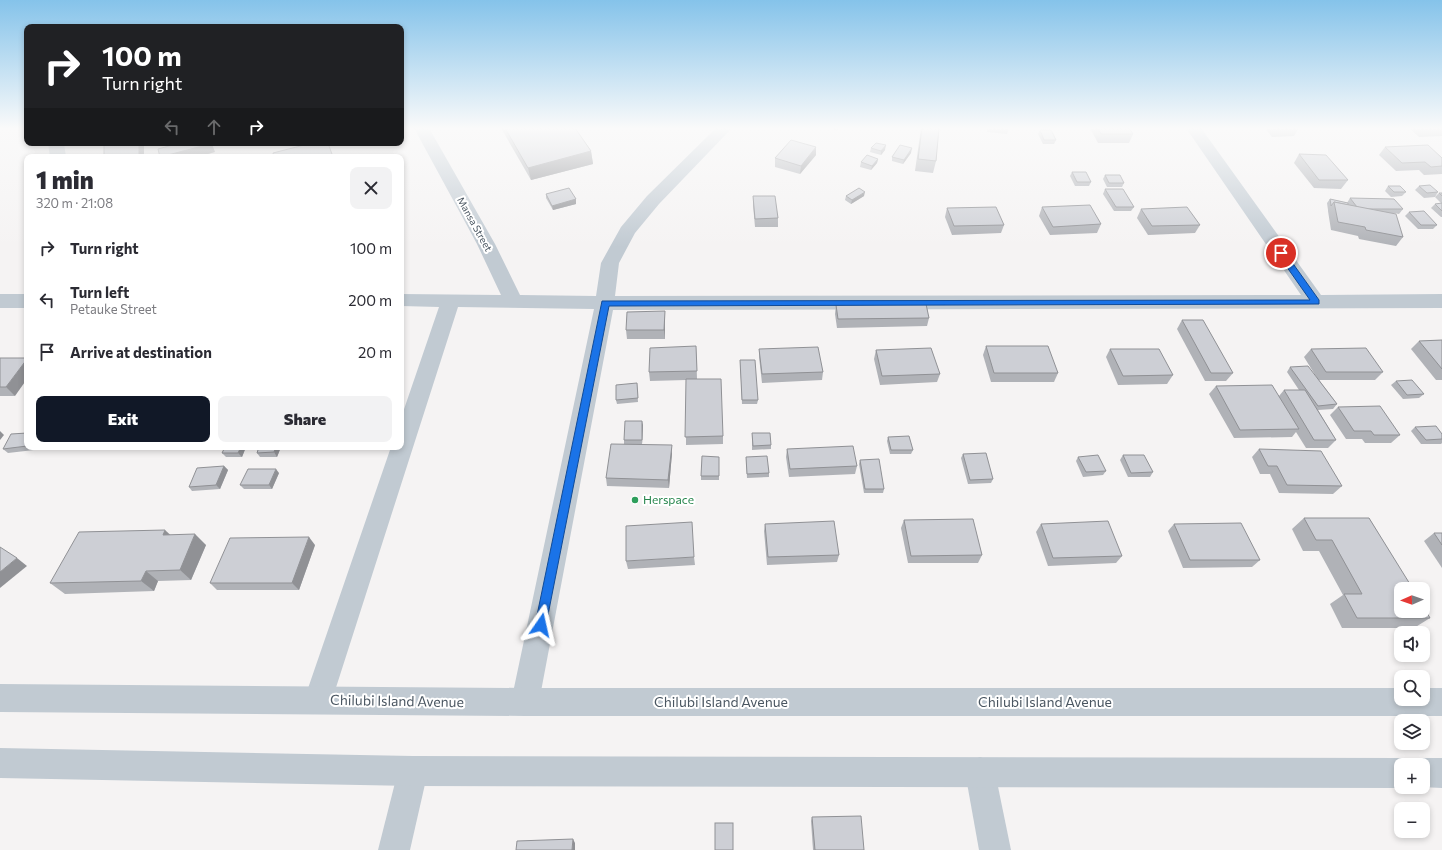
<!DOCTYPE html>
<html lang="en">
<head>
<meta charset="utf-8">
<style>
  body { margin:0; font-family:Commissioner,sans-serif; background:#f2f2f3; color:#2b2b33; height:100vh; display:flex; flex-direction:column; font-size:15px; white-space:nowrap }
  * { box-sizing:border-box; margin:0 }
  p { font-size:13px; color:#7c7c81 }
  .icon { flex:none; width:22px; height:22px; fill:none; stroke:currentColor; stroke-width:2; stroke-linecap:round; stroke-linejoin:round }
  .map { position:relative; flex:1; overflow:hidden }
  .sheet { position:absolute; left:24px; top:154px; width:380px; height:296px; display:flex; flex-direction:column; background:#fff; border-radius:8px; box-shadow:0 2px 6px #0003 }
  .sheet>* { flex:none }
  .guide { position:absolute; left:24px; top:24px; width:380px; height:122px; border-radius:8px; box-shadow:0 2px 6px #0003; background:#202124; color:#fff; overflow:hidden }
  .needle { width:26px; rotate:268deg }
  .tools { position:absolute; left:1394px; top:582px; display:grid; gap:8px }
  .tools a { display:grid; place-items:center; width:36px; height:36px; border-radius:8px; background:#fff; box-shadow:0 2px 6px #0003; font-size:20px }
  .pin { position:absolute; display:grid; place-items:center; width:34px; height:34px; color:#fff; margin:-17px; border:2px solid #fff; border-radius:50%; box-shadow:0 1px 4px #0007 }
  .me { position:absolute; width:44px; margin:-22px; rotate:11deg; stroke-linejoin:round; filter:drop-shadow(0 0 3px #0008) }
  .turn { display:flex; align-items:center; gap:14px; height:84px; padding:0 12px; font-size:18px }
  .turn .icon { width:52px; height:52px; stroke-width:2.5 }
  .turn b { display:block; font-size:28px; line-height:34px }
  .lanes { display:flex; align-items:center; height:38px; padding:0 12px; background:#0003; justify-content:center; gap:20px; direction:ltr }
  .lanes .off { opacity:.35 }
  .round { display:grid; place-items:center; flex:none; width:42px; height:42px; border-radius:8px; background:#f2f2f3 }
  .summary { display:flex; align-items:center; justify-content:space-between; height:68px; padding:0 12px }
  h1 { font-size:24px; font-weight:800; line-height:30px }
  .cta { display:flex; gap:8px; margin-top:auto; padding:8px 12px }
  .cta a { flex:1; height:46px; border-radius:8px; background:#111827; color:#fff; font-size:16px; font-weight:800; line-height:46px; text-align:center }
  .cta a+a { background:#f2f2f3; color:#2b2b33 }
  ul { padding:0; list-style:none }
  li { display:flex; align-items:center; gap:12px; height:52px; padding:0 12px }
  li div { flex:1 }
  li b { display:block; font-size:15px }
  li em { font-style:normal }
  .map>svg:first-child { display:block }
  .lines { fill:none; stroke-linecap:round; stroke-linejoin:round }
  .minor { fill:#c1cad2; fill-rule:evenodd }
  .tertiary { fill:#c1cad2; fill-rule:evenodd }
  .wall { fill:#b0b2b7 }
  .shaded-wall { fill:#909195 }
  .building { fill:#cdcfd5; stroke:#909195 }
  .route { fill:#1a73e8; stroke:#114b97 }
  .leisure-dot { fill:#2e9e5b; stroke:#fff; stroke-width:1.5 }
  .labels { text-anchor:middle; stroke-width:4; stroke-linejoin:round; paint-order:stroke }
  .far-street-label { font-size:10px; fill:#4a5661; stroke:#fff }
  .leisure-label { font-size:12px; fill:#27864d; stroke:#fff; text-anchor:start }
  .near-street-label { font-size:14px; fill:#4a5661; stroke:#fff }
</style>
</head>
<body>
<div class="map">
<svg width="1442" height="850" viewBox="0 0 1442 850">
  <rect width="100%" height="100%" fill="#f5f3f3"/>
  <g class="lines">
    <!-- minor -->
    <g class="minor">
      <polygon points="414,128 429,128 495,244 520,295 596,296 601,263 621,227 647,196 716,128 732,128 659,204 635,233 619,263 615,296 1301,295 1186,128 1201,128 1321,295 1442,294 1442,308 613,310 539,702 535,712 525,716 515,712 511,702 594,309 458,307 332,700 328,710 318,714 308,710 304,700 391,447 401,447 401,418 439,307 401,306 401,294 501,295 477,244"/>
      <polygon points="48,143 64,143 66,157 50,157"/>
      <rect x="0" y="294" width="27" height="14"/>
      <polygon points="413,756 424,760 428,771 410,850 378,850 398,771 402,760"/>
      <polygon points="980,757 991,761 995,772 1011,850 979,850 965,772 969,761"/>
    </g>
    <!-- tertiary -->
    <g class="tertiary">
      <polygon points="0,684 525,688 1401,688 1401,699 1423,699 1423,688 1442,688 1442,716 525,716 0,712"/>
      <polygon points="0,748 413,756 1401,758 1412,764 1423,758 1442,758 1442,788 1421,787 1423,787 1423,765 1401,765 1401,787 1403,787 1401,788 413,786 0,778"/>
    </g>
  </g>
  <!-- wall -->
  <g class="wall">
    <polygon points="501,128 575,128 591,151 593,164 531,180"/>
    <polygon points="830,128 839,128 837,131"/>
    <polygon points="921,128 939,128 936,161 933,173 915,171"/>
    <polygon points="987,128 1009,128 1007,134 987,132"/>
    <polygon points="1090,128 1129,128 1133,134 1129,143 1098,143"/>
    <polygon points="1265,128 1299,128 1294,136 1272,137"/>
    <polygon points="1409,128 1442,128 1442,136 1419,137"/>
    <polygon points="1040,130 1056,140 1054,144 1043,144 1038,134"/>
    <polygon points="1385,147 1442,158 1442,174 1424,175 1419,170 1396,171 1379,155"/>
    <polygon points="871,148 885,150 881,155 870,152"/>
    <polygon points="911,153 903,164 892,161 892,157"/>
    <polygon points="1299,154 1348,180 1341,189 1314,188 1294,163"/>
    <polygon points="816,155 800,174 775,167 775,158"/>
    <polygon points="878,159 877,163 871,170 860,167 861,162"/>
    <polygon points="1072,172 1091,182 1089,186 1075,186 1070,176"/>
    <polygon points="1105,175 1124,183 1122,187 1107,187 1103,179"/>
    <polygon points="1388,186 1406,192 1402,196 1391,197 1385,191"/>
    <polygon points="1419,186 1438,192 1435,197 1424,198 1415,190"/>
    <polygon points="1105,189 1134,207 1131,211 1114,211 1103,194"/>
    <polygon points="1439,193 1442,193 1442,203 1441,203 1435,197"/>
    <polygon points="546,194 576,199 576,204 553,210 546,198"/>
    <polygon points="753,196 778,218 778,227 755,227 753,205"/>
    <polygon points="846,196 864,196 851,204 845,200"/>
    <polygon points="1350,198 1403,209 1399,214 1393,213 1403,237 1396,246 1359,239 1358,236 1331,230 1328,211 1328,210 1327,203 1330,199 1347,203"/>
    <polygon points="1442,203 1442,217 1441,217 1431,208 1435,204"/>
    <polygon points="1042,207 1101,224 1097,233 1050,235 1039,216"/>
    <polygon points="947,208 1004,225 1001,233 952,235 945,217"/>
    <polygon points="1141,209 1200,225 1195,233 1148,235 1137,218"/>
    <polygon points="1409,212 1437,225 1433,229 1418,229 1405,216"/>
    <polygon points="836,305 929,318 927,326 837,328 835,314"/>
    <polygon points="665,320 665,339 627,339 626,330"/>
    <polygon points="1182,320 1233,373 1226,381 1205,381 1177,329"/>
    <polygon points="1442,340 1442,380 1436,380 1411,349 1419,341"/>
    <polygon points="696,346 697,379 723,436 723,444 686,445 686,380 650,381 649,372"/>
    <polygon points="986,346 1058,373 1054,382 991,382 983,355"/>
    <polygon points="759,349 823,372 822,380 762,383 759,357"/>
    <polygon points="1110,349 1173,375 1167,384 1118,385 1106,357"/>
    <polygon points="1311,349 1383,372 1375,380 1319,380 1337,404 1333,409 1318,410 1336,440 1328,448 1306,448 1296,432 1292,437 1234,438 1209,394 1216,386 1279,396 1284,390 1299,390 1287,372 1290,367 1317,378 1304,357"/>
    <polygon points="876,350 940,374 937,382 880,385 874,359"/>
    <polygon points="0,358 15,396 0,396"/>
    <polygon points="740,360 758,400 757,404 742,404"/>
    <polygon points="1396,381 1424,394 1419,398 1403,399 1391,385"/>
    <polygon points="637,383 638,402 617,404 616,400"/>
    <polygon points="1338,407 1400,435 1391,443 1365,443 1362,439 1346,439 1330,415"/>
    <polygon points="643,425 642,444 633,444 672,453 669,488 607,486 606,478 624,444 624,440"/>
    <polygon points="1415,427 1442,434 1442,443 1441,444 1421,444 1411,431"/>
    <polygon points="27,433 27,447 36,447 34,450 8,453 3,449"/>
    <polygon points="752,433 771,445 771,449 752,450"/>
    <polygon points="888,437 913,450 911,454 890,454 887,441"/>
    <polygon points="246,447 242,457 226,457 222,453"/>
    <polygon points="259,447 281,447 277,457 260,457 257,453"/>
    <polygon points="787,449 857,466 855,474 789,477 786,457"/>
    <polygon points="1259,449 1342,486 1333,494 1279,493 1270,474 1260,474 1252,457"/>
    <polygon points="963,454 993,479 991,483 968,484 961,458"/>
    <polygon points="1123,455 1153,472 1150,477 1128,477 1120,460"/>
    <polygon points="719,457 719,480 701,480 701,476"/>
    <polygon points="746,457 769,473 769,477 747,478"/>
    <polygon points="1078,457 1106,471 1103,475 1083,477 1076,461"/>
    <polygon points="860,460 884,489 883,493 864,493 859,464"/>
    <polygon points="224,466 228,470 220,489 192,491 189,487"/>
    <polygon points="279,473 272,489 244,489 240,485"/>
    <polygon points="1304,518 1369,518 1430,618 1414,628 1342,628 1330,604 1343,595 1319,551 1303,551 1292,529"/>
    <polygon points="904,520 982,555 978,563 908,563 901,528"/>
    <polygon points="765,524 839,555 837,562 767,565 764,531"/>
    <polygon points="1041,524 1122,556 1116,563 1048,566 1036,532"/>
    <polygon points="1174,524 1260,560 1252,567 1183,568 1168,531"/>
    <polygon points="1434,533 1442,533 1442,568 1424,541"/>
    <polygon points="171,535 206,545 191,580 158,581 154,591 65,594 50,583"/>
    <polygon points="315,545 299,590 217,590 210,583"/>
    <polygon points="694,557 695,565 628,569 626,561"/>
    <polygon points="812,817 864,850 813,850 811,821"/>
  </g>
  <!-- shaded-wall -->
  <g class="shaded-wall">
    <polygon points="139,143 144,143 144,157 131,157"/>
    <polygon points="210,143 211,143 212,144 215,152 198,157 161,157"/>
    <polygon points="886,145 885,150 881,155 881,151"/>
    <polygon points="816,147 816,155 800,174 801,166"/>
    <polygon points="912,148 911,153 903,164 904,160"/>
    <polygon points="591,151 593,164 531,180 528,168"/>
    <polygon points="878,159 877,163 871,170 872,166"/>
    <polygon points="865,192 864,196 851,204 852,200"/>
    <polygon points="576,199 576,204 553,210 552,206"/>
    <polygon points="665,311 665,339 664,330"/>
    <polygon points="27,359 27,379 15,396 6,387"/>
    <polygon points="642,421 643,425 642,444"/>
    <polygon points="0,431 4,435 0,440"/>
    <polygon points="672,445 672,453 669,488 668,480"/>
    <polygon points="30,447 36,447 34,450"/>
    <polygon points="241,447 246,447 242,457 238,453"/>
    <polygon points="276,447 281,447 277,457 274,452"/>
    <polygon points="224,466 228,470 220,489 216,485"/>
    <polygon points="276,469 279,473 272,489 269,485"/>
    <polygon points="165,530 177,541 163,535"/>
    <polygon points="195,534 206,545 191,580 180,570"/>
    <polygon points="309,537 315,545 299,590 292,583"/>
    <polygon points="17,558 27,566 0,588 0,572"/>
    <polygon points="146,571 158,581 154,591 141,581"/>
    <polygon points="573,839 575,843 575,850 572,850"/>
  </g>
  <!-- building -->
  <g class="building">
    <polygon points="505,128 575,128 591,151 528,168"/>
    <polygon points="922,128 939,128 936,161 918,159"/>
    <polygon points="1098,128 1129,128 1133,134 1101,134"/>
    <polygon points="1040,130 1051,130 1056,140 1044,140"/>
    <polygon points="791,140 816,147 801,166 775,158"/>
    <polygon points="104,143 139,143 139,155 131,157 104,157"/>
    <polygon points="180,143 210,143 210,144 160,157 158,149"/>
    <polygon points="312,143 328,143 333,157 274,157 273,153"/>
    <polygon points="876,143 886,145 881,151 871,148"/>
    <polygon points="900,145 912,148 904,160 892,157"/>
    <polygon points="1428,145 1442,158 1442,166 1431,167 1425,162 1402,163 1385,147"/>
    <polygon points="1299,154 1326,155 1348,180 1319,180"/>
    <polygon points="244,155 245,157 236,157"/>
    <polygon points="867,155 878,159 872,166 861,162"/>
    <polygon points="1072,172 1086,172 1091,182 1077,182"/>
    <polygon points="1105,175 1120,175 1124,183 1109,183"/>
    <polygon points="1430,185 1438,192 1427,193 1419,186"/>
    <polygon points="1388,186 1400,186 1406,192 1394,192"/>
    <polygon points="569,188 576,199 552,206 546,194"/>
    <polygon points="859,188 865,192 852,200 846,196"/>
    <polygon points="1105,189 1123,189 1134,207 1116,207"/>
    <polygon points="1439,193 1442,193 1442,196"/>
    <polygon points="753,196 775,196 778,218 755,219"/>
    <polygon points="1350,198 1394,199 1403,209 1367,209 1357,207"/>
    <polygon points="1330,199 1348,203 1348,205 1334,202 1331,206 1331,205"/>
    <polygon points="1334,202 1396,214 1403,237 1366,230 1365,227 1338,222"/>
    <polygon points="1442,203 1442,211 1435,204"/>
    <polygon points="1090,205 1101,224 1053,227 1042,207"/>
    <polygon points="996,207 1004,225 954,226 947,208"/>
    <polygon points="1187,207 1200,225 1152,226 1141,209"/>
    <polygon points="1424,211 1437,225 1421,225 1409,212"/>
    <polygon points="926,304 929,318 838,319 836,305"/>
    <polygon points="665,311 664,330 626,330 627,312"/>
    <polygon points="1182,320 1203,320 1233,373 1211,373"/>
    <polygon points="1442,340 1442,369 1419,341"/>
    <polygon points="696,346 697,371 649,372 650,348"/>
    <polygon points="986,346 1048,346 1058,373 994,373"/>
    <polygon points="818,347 823,372 762,374 759,349"/>
    <polygon points="931,348 940,374 882,376 876,350"/>
    <polygon points="1366,348 1383,372 1326,372 1311,349"/>
    <polygon points="1110,349 1159,349 1173,375 1123,376"/>
    <polygon points="0,358 27,358 27,359 6,387 0,387"/>
    <polygon points="740,360 755,360 758,400 742,400"/>
    <polygon points="1308,366 1337,404 1318,406 1290,367"/>
    <polygon points="686,379 721,379 723,436 685,437"/>
    <polygon points="1412,380 1424,394 1407,395 1396,381"/>
    <polygon points="637,383 638,398 616,400 616,385"/>
    <polygon points="1272,385 1299,429 1240,430 1216,386"/>
    <polygon points="1284,390 1305,390 1336,440 1314,440"/>
    <polygon points="1380,406 1400,435 1374,435 1371,431 1354,431 1338,407"/>
    <polygon points="625,421 642,421 642,440 624,440"/>
    <polygon points="1436,426 1442,434 1442,439 1426,440 1415,427"/>
    <polygon points="27,433 27,446 3,449 11,434"/>
    <polygon points="752,433 770,433 771,445 753,446"/>
    <polygon points="909,436 913,450 891,450 888,437"/>
    <polygon points="611,444 672,445 668,480 606,478"/>
    <polygon points="853,446 857,466 790,469 787,449"/>
    <polygon points="225,447 241,447 238,453 222,453"/>
    <polygon points="259,447 276,447 274,452 257,453"/>
    <polygon points="1259,449 1321,451 1342,486 1287,485 1277,466 1268,466"/>
    <polygon points="986,453 993,479 970,480 963,454"/>
    <polygon points="1098,455 1106,471 1086,472 1078,457"/>
    <polygon points="1123,455 1144,455 1153,472 1131,473"/>
    <polygon points="702,456 719,457 719,476 701,476"/>
    <polygon points="767,456 769,473 747,474 746,457"/>
    <polygon points="879,459 884,489 865,489 860,460"/>
    <polygon points="224,466 216,485 189,487 197,468"/>
    <polygon points="248,469 276,469 269,485 240,485"/>
    <polygon points="1304,518 1369,518 1413,589 1401,589 1401,611 1423,611 1423,606 1430,618 1357,618 1344,594 1362,594 1332,540 1316,540"/>
    <polygon points="973,519 982,555 911,556 904,520"/>
    <polygon points="834,521 839,555 768,557 765,524"/>
    <polygon points="1108,521 1122,556 1053,558 1041,524"/>
    <polygon points="692,522 694,557 626,561 626,526"/>
    <polygon points="1241,523 1260,560 1190,560 1174,524"/>
    <polygon points="165,530 163,535 195,534 180,570 146,571 141,581 50,583 79,532"/>
    <polygon points="1434,533 1442,533 1442,545"/>
    <polygon points="309,537 292,583 210,583 230,538"/>
    <polygon points="0,547 17,558 0,572"/>
    <polygon points="861,816 864,850 815,850 812,817"/>
    <rect x="715" y="823" width="18" height="27"/>
    <polygon points="573,839 572,850 516,850 517,841"/>
  </g>
  <!-- sky -->
  <linearGradient id="sky" x2="0" y2="1"><stop stop-color="#85c3ea"/><stop offset="0.52" stop-color="#fafafa"/><stop offset="1" stop-color="#fafafa" stop-opacity="0"/></linearGradient>
  <rect width="1442" height="247" fill="url(#sky)"/>
  <!-- route -->
  <polygon class="route" points="1281,250 1284,251 1319,300 1319,304 609,306 546,625 544,629 541,631 537,629 535,625 602,301 1310,300 1277,253"/>
  <!-- markers -->
  <circle class="leisure-dot" cx="635" cy="500" r="4"/>
  <g class="labels">
    <!-- far-street labels -->
    <g class="far-street-label">
      <text transform="translate(475 224) rotate(61)" y="4">Mansa Street</text>
    </g>
    <!-- leisure labels -->
    <g class="leisure-label">
      <text x="643" y="504">Herspace</text>
    </g>
    <!-- near-street labels -->
    <g class="near-street-label">
      <text transform="translate(397 701) rotate(1)" y="5">Chilubi Island Avenue</text>
      <text x="721" y="707">Chilubi Island Avenue</text>
      <text x="1045" y="707">Chilubi Island Avenue</text>
    </g>
  </g>
</svg>
<div class="tools">
<a><svg class="needle" viewBox="-14 -14 28 28"><path d="M0-13l5 13h-10z" fill="#e53935"/><path d="M0 13l5-13h-10z" fill="#7c7c81"/></svg></a>
<a><svg class="icon" aria-label="sound" viewBox="0 0 24 24"><path d="M4 9h4l5-4v14l-5-4H4zM17 9q2 3 0 6"/></svg></a>
<a><svg class="icon" aria-label="search" viewBox="0 0 24 24"><circle cx="10" cy="10" r="6"/><path d="M15 15l6 6"/></svg></a>
<a><svg class="icon" aria-label="layers" viewBox="0 0 24 24"><path d="M12 4l9 5-9 5-9-5zM3 14l9 5 9-5"/></svg></a>
<a>+</a>
<a>−</a>
</div>
<div class="pin" style="left:1281px;top:253px;background:#d93025"><svg class="icon" aria-label="arrive" viewBox="0 0 24 24"><path d="M6 21V4h12l-3 4 3 4H6"/></svg></div>
<svg class="me" style="left:541px;top:625px" viewBox="-20 -20 40 40"><path d="M0-17L14 15 0 8-14 15z" fill="#1a73e8" stroke="#fff" stroke-width="4"/></svg>
<div class="guide">
<div class="turn"><svg class="icon" aria-label="right" viewBox="0 0 24 24"><path d="M7 20v-9h11M14 6l5 5-5 5"/></svg><div><b>100 m</b>Turn right</div></div>
<div class="lanes"><svg class="icon off" aria-label="left" viewBox="0 0 24 24"><path d="M17 20v-9H6M10 6l-5 5 5 5"/></svg><svg class="icon off" aria-label="ahead" viewBox="0 0 24 24"><path d="M12 20V5M6 11l6-6 6 6"/></svg><svg class="icon" aria-label="right" viewBox="0 0 24 24"><path d="M7 20v-9h11M14 6l5 5-5 5"/></svg></div>
</div>
<section class="sheet">
<div class="summary"><div><h1>1 min</h1><p>320 m · 21:08</p></div><a class="round"><svg class="icon" aria-label="close" viewBox="0 0 24 24"><path d="M6 6l12 12M18 6L6 18"/></svg></a></div>
<ul>
<li><svg class="icon" aria-label="right" viewBox="0 0 24 24"><path d="M7 20v-9h11M14 6l5 5-5 5"/></svg><div><b>Turn right</b></div><em>100 m</em></li>
<li><svg class="icon" aria-label="left" viewBox="0 0 24 24"><path d="M17 20v-9H6M10 6l-5 5 5 5"/></svg><div><b>Turn left</b><p>Petauke Street</p></div><em>200 m</em></li>
<li><svg class="icon" aria-label="arrive" viewBox="0 0 24 24"><path d="M6 21V4h12l-3 4 3 4H6"/></svg><div><b>Arrive at destination</b></div><em>20 m</em></li>
</ul>
<div class="cta"><a>Exit</a><a>Share</a></div>
</section>
</div>
</body>
</html>
